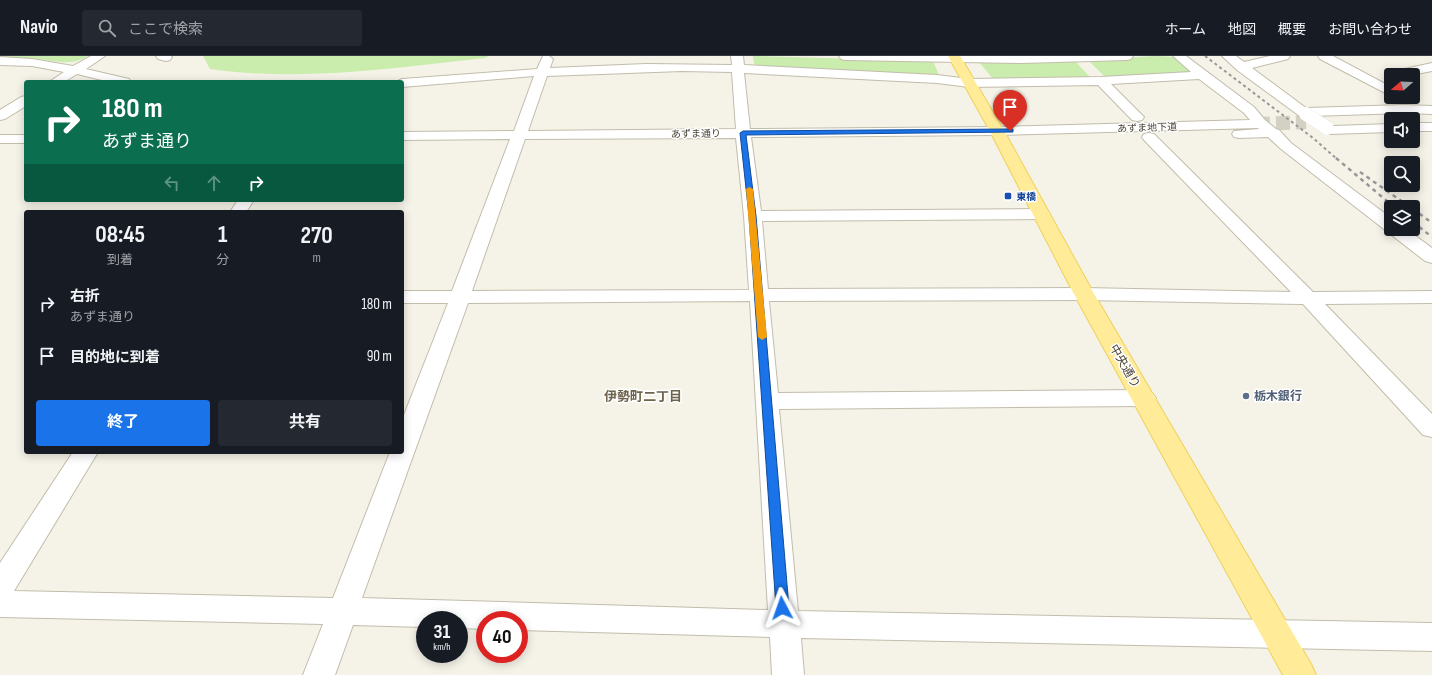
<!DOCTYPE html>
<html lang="ja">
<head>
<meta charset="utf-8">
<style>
  body { margin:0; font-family:"Sofia Sans Condensed","Noto Sans JP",sans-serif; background:#242831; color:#f1f3f6; height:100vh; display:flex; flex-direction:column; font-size:15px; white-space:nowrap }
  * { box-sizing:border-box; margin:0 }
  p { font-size:13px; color:#9ea1a6 }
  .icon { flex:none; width:22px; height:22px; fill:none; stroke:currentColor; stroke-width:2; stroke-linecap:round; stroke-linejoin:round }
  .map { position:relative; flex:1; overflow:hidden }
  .sheet { position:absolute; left:24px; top:154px; width:380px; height:244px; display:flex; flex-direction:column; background:#171b24; border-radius:4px; box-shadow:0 2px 10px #0003 }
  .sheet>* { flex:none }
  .top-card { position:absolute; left:24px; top:24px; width:380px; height:122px; border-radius:4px; box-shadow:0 2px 10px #0003; background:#0b6e4f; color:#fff; overflow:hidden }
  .needle { width:26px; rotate:251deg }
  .fabs { position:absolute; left:1384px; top:12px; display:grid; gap:8px }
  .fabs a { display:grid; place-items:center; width:36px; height:36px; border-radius:4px; background:#171b24; box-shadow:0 2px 10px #0003; font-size:20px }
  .speed { position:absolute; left:416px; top:555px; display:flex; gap:8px; font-size:20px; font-weight:700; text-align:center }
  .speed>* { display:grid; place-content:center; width:52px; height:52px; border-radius:50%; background:#171b24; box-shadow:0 2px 10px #0003; line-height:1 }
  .speed small { font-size:10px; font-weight:400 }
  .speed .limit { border:6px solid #d22; background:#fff; color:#111 }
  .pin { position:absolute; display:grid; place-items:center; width:34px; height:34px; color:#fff; margin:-41px -17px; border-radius:50% 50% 50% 0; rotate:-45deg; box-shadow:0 0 4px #0007 }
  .pin .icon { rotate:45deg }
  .me { position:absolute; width:44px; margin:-22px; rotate:356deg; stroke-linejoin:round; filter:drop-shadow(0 0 3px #0008) }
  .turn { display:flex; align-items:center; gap:14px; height:84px; padding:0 12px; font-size:18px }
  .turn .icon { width:52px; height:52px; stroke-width:2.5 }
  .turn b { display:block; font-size:28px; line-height:34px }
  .lanes { display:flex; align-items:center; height:38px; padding:0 12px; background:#0003; justify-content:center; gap:20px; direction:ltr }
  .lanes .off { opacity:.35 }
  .eta { display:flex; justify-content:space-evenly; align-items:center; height:68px; text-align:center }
  .eta b { font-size:24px; font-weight:700; line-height:28px }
  .action { display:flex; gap:8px; margin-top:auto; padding:8px 12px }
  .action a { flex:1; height:46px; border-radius:4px; background:#1a73e8; color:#fff; font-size:16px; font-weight:700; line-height:46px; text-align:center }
  .action a+a { background:#242831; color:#f1f3f6 }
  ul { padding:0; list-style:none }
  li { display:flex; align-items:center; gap:12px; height:52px; padding:0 12px }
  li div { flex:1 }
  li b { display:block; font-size:15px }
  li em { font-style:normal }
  header { display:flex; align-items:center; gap:24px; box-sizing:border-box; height:56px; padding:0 20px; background:#171b24; border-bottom:1px solid #363941 }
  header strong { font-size:19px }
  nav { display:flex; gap:22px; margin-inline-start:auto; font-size:14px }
  .search { width:280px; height:36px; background:#242831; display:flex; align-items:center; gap:10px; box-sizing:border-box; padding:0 14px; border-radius:4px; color:#9ea1a6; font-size:15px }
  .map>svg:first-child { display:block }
  .green { fill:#caedae }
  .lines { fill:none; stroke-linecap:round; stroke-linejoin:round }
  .minor-tunnel { stroke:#d3d0c4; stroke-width:14; stroke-dasharray:14 6; stroke-linecap:butt }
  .minor-casing { stroke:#c2bcaa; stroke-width:2 }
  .major-casing { stroke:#eed15d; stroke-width:2 }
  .minor { fill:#fff; fill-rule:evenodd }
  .major { fill:#ffeb98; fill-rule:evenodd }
  .rail-far1 { stroke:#989898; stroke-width:2; stroke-dasharray:3 3; stroke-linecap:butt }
  .rail { stroke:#989898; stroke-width:2.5; stroke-dasharray:4 4; stroke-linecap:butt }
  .minor-bridge-casing { stroke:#c2bcaa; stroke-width:14; stroke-linecap:butt }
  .minor-bridge { stroke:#fff; stroke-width:14 }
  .route { fill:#1a73e8; stroke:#114b97 }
  .slow { fill:#f59e0b }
  .transit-dot { fill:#1a4fb4; stroke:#fff; stroke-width:1.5 }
  .service-dot { fill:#5c6f8a; stroke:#fff; stroke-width:1.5 }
  .labels { text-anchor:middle; stroke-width:3; stroke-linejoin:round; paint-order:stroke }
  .far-street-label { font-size:10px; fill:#4a4436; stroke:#fff }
  .far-transit-label { font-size:10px; font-weight:bold; fill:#164399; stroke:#fff; text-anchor:start }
  .street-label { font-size:12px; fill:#4a4436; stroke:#fff }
  .service-label { font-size:12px; font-weight:bold; fill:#4e5e75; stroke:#fff; text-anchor:start }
  .neighbourhood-label { font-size:13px; font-weight:bold; fill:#6e634c; stroke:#fff }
</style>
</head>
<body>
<header>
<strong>Navio</strong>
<div class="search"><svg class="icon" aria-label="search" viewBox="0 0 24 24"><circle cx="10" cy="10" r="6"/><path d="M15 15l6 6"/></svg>ここで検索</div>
<nav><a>ホーム</a><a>地図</a><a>概要</a><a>お問い合わせ</a></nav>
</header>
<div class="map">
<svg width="1432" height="619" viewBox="0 0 1432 619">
  <rect width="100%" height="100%" fill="#f5f3e8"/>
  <!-- green -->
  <g class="green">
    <path d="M0,0H88C70,12 49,3 28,2C19,2 9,3 0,3Z"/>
    <path d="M203,0H489L485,2C394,12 301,26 210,13Z"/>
    <polygon points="753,0 933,5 939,19 933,20 760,11 754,8"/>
    <polygon points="1155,0 1175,1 1193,15 1191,17 1105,21 1088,4"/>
    <polygon points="1075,5 1091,22 993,23 979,6"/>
  </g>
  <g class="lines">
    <!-- minor-tunnel -->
    <polyline class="minor-tunnel" points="1256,68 1306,66"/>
    <defs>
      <g id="minor">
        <polygon points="91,0 105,0 86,13 129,23 131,26 110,26 77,18 64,26 49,26 64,16 32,10 0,9 0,1 32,3 73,10"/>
        <polygon points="156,0 171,0 172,1 170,4 166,5 158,3"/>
        <path d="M543,0H549L553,3L550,12L646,8L732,9L731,0H743L744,9L937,19L969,23L1101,21L1191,16L1173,0H1186L1254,51L1265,64L1276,73L1279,74L1291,87L1391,162V173H1406L1432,192V207L1425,205L1281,93L1268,81L1239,82L1234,81L1232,78L1234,75L1259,73L1258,72L997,79L751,81L761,155L1041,153L1047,154L1050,158L1047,162L1041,163L762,165L768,233L1084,232L1291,236L1144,84L1142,81L1144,78L1149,77L1154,78L1313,236L1432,235V247L1325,248L1432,358V381L1423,379L1303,248L1084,244L769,245L778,337L1144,334L1152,337L1156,342L1152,347L1144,350L779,353L798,555L1432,567V595L801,582L804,619H772L770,581L519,574V564H485V573L459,572V564H425V571L353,569L335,619H303L323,568L0,561V507L73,396H98L14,535L333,542L390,396H402V364L448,247H402V235H452L510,83L402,84V76L514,75L534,20L402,31V26H396L402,23L537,13ZM682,15L732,16L736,73L528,75L547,20ZM744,17L937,27L969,31L1098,29L1132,64L1137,65L1142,64L1144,61L1111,28L1199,23L1244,57L1250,64L997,71L750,73ZM736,82L744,160L749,234L472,235L525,83ZM750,245L768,554L362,542L468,247Z"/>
        <polygon points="839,0 1133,0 1131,3 1127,4 1021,7 845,4 841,3"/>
        <polygon points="1222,0 1236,0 1244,6 1270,0 1290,0 1288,3 1252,12 1306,52 1404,49 1432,50 1432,58 1404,57 1312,60 1306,62 1301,61 1237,14"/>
        <polygon points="1318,0 1333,0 1391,31 1391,40 1320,3"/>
        <polygon points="1432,7 1432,15 1412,19 1391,19 1391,22 1389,19 1391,16"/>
        <polygon points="26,40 26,50 5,63 0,64 0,54 21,41"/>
        <rect x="1413" y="67" width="19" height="8"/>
        <polygon points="1327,68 1333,70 1391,68 1391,76 1330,78 1325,77 1320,72 1322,69"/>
        <rect x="0" y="79" width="26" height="8"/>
        <polygon points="238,144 254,144 246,156 230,156"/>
      </g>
      <polygon id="major" points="948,0 960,0 1004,75 1094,238 1311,608 1316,619 1283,619 1074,238 990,75"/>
    </defs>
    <!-- minor casing -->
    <use href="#minor" class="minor-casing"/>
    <!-- major casing -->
    <use href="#major" class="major-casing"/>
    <!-- minor -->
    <use href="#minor" class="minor"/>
    <!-- major -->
    <use href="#major" class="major"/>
    <!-- rail-far1 -->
    <polyline class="rail-far1" points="1205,0 1313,82 1337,103"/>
    <!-- rail -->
    <g class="rail">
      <polyline points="1336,102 1394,151"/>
      <polyline points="1360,116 1410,151"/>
      <polyline points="1413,153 1432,167"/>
      <polyline points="1413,166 1432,181"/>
    </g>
    <defs>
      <polyline id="minor-bridge" points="1306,58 1327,72"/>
    </defs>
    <!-- minor-bridge casing -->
    <use href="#minor-bridge" class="minor-bridge-casing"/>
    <!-- minor-bridge -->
    <use href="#minor-bridge" class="minor-bridge"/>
  </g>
  <!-- route -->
  <polygon class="route" points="1010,73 1013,73 1013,76 746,79 756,160 789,552 787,556 782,558 778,556 776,552 749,160 740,77 743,75"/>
  <!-- slow -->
  <polygon class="slow" points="749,131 753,133 767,281 762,284 758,281 746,133"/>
  <!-- markers -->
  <rect class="transit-dot" x="1004" y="136" width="8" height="8" rx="2"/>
  <circle class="service-dot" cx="1246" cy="340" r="4"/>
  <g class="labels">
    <!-- far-street labels -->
    <g class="far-street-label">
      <text transform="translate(1147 71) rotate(-2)" y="4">あずま地下道</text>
      <text transform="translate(696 77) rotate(-1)" y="4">あずま通り</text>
    </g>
    <!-- far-transit labels -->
    <g class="far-transit-label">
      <text x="1016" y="144">東橋</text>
    </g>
    <!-- street labels -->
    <g class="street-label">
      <text transform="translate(1125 310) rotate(60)" y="4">中央通り</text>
    </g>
    <!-- service labels -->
    <g class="service-label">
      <text x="1254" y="344">栃木銀行</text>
    </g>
    <!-- neighbourhood labels -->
    <g class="neighbourhood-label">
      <text x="643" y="345">伊勢町二丁目</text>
    </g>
  </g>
</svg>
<div class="fabs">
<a><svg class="needle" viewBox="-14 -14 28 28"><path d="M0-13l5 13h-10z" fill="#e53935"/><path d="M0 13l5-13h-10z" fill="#9ea1a6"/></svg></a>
<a><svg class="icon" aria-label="sound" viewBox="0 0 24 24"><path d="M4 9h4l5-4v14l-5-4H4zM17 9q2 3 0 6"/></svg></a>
<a><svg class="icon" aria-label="search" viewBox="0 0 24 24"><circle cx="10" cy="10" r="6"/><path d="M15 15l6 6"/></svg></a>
<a><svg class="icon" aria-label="layers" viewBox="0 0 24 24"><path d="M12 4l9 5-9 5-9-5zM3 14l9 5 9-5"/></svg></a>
</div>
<div class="speed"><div>31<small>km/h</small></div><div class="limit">40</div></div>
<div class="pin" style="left:1010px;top:75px;background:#d93025"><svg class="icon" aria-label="arrive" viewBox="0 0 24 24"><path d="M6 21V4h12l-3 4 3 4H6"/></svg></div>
<svg class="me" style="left:782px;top:552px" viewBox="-20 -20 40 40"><path d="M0-17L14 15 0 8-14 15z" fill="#1a73e8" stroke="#fff" stroke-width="4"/></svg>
<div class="top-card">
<div class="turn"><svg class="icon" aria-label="right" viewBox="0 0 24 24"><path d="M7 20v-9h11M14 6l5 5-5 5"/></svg><div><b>180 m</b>あずま通り</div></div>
<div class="lanes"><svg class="icon off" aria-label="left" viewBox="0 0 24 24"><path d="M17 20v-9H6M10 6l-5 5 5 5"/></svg><svg class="icon off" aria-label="ahead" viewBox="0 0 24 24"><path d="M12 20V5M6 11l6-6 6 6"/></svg><svg class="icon" aria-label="right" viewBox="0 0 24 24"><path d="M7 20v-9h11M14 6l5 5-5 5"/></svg></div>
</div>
<section class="sheet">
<div class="eta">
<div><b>08:45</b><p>到着</p></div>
<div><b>1</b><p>分</p></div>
<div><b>270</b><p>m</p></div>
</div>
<ul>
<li><svg class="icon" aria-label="right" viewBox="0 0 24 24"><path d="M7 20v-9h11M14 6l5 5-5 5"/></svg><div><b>右折</b><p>あずま通り</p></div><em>180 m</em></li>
<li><svg class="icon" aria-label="arrive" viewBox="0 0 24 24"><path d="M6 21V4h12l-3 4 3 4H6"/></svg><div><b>目的地に到着</b></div><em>90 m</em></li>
</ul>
<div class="action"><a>終了</a><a>共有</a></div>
</section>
</div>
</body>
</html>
